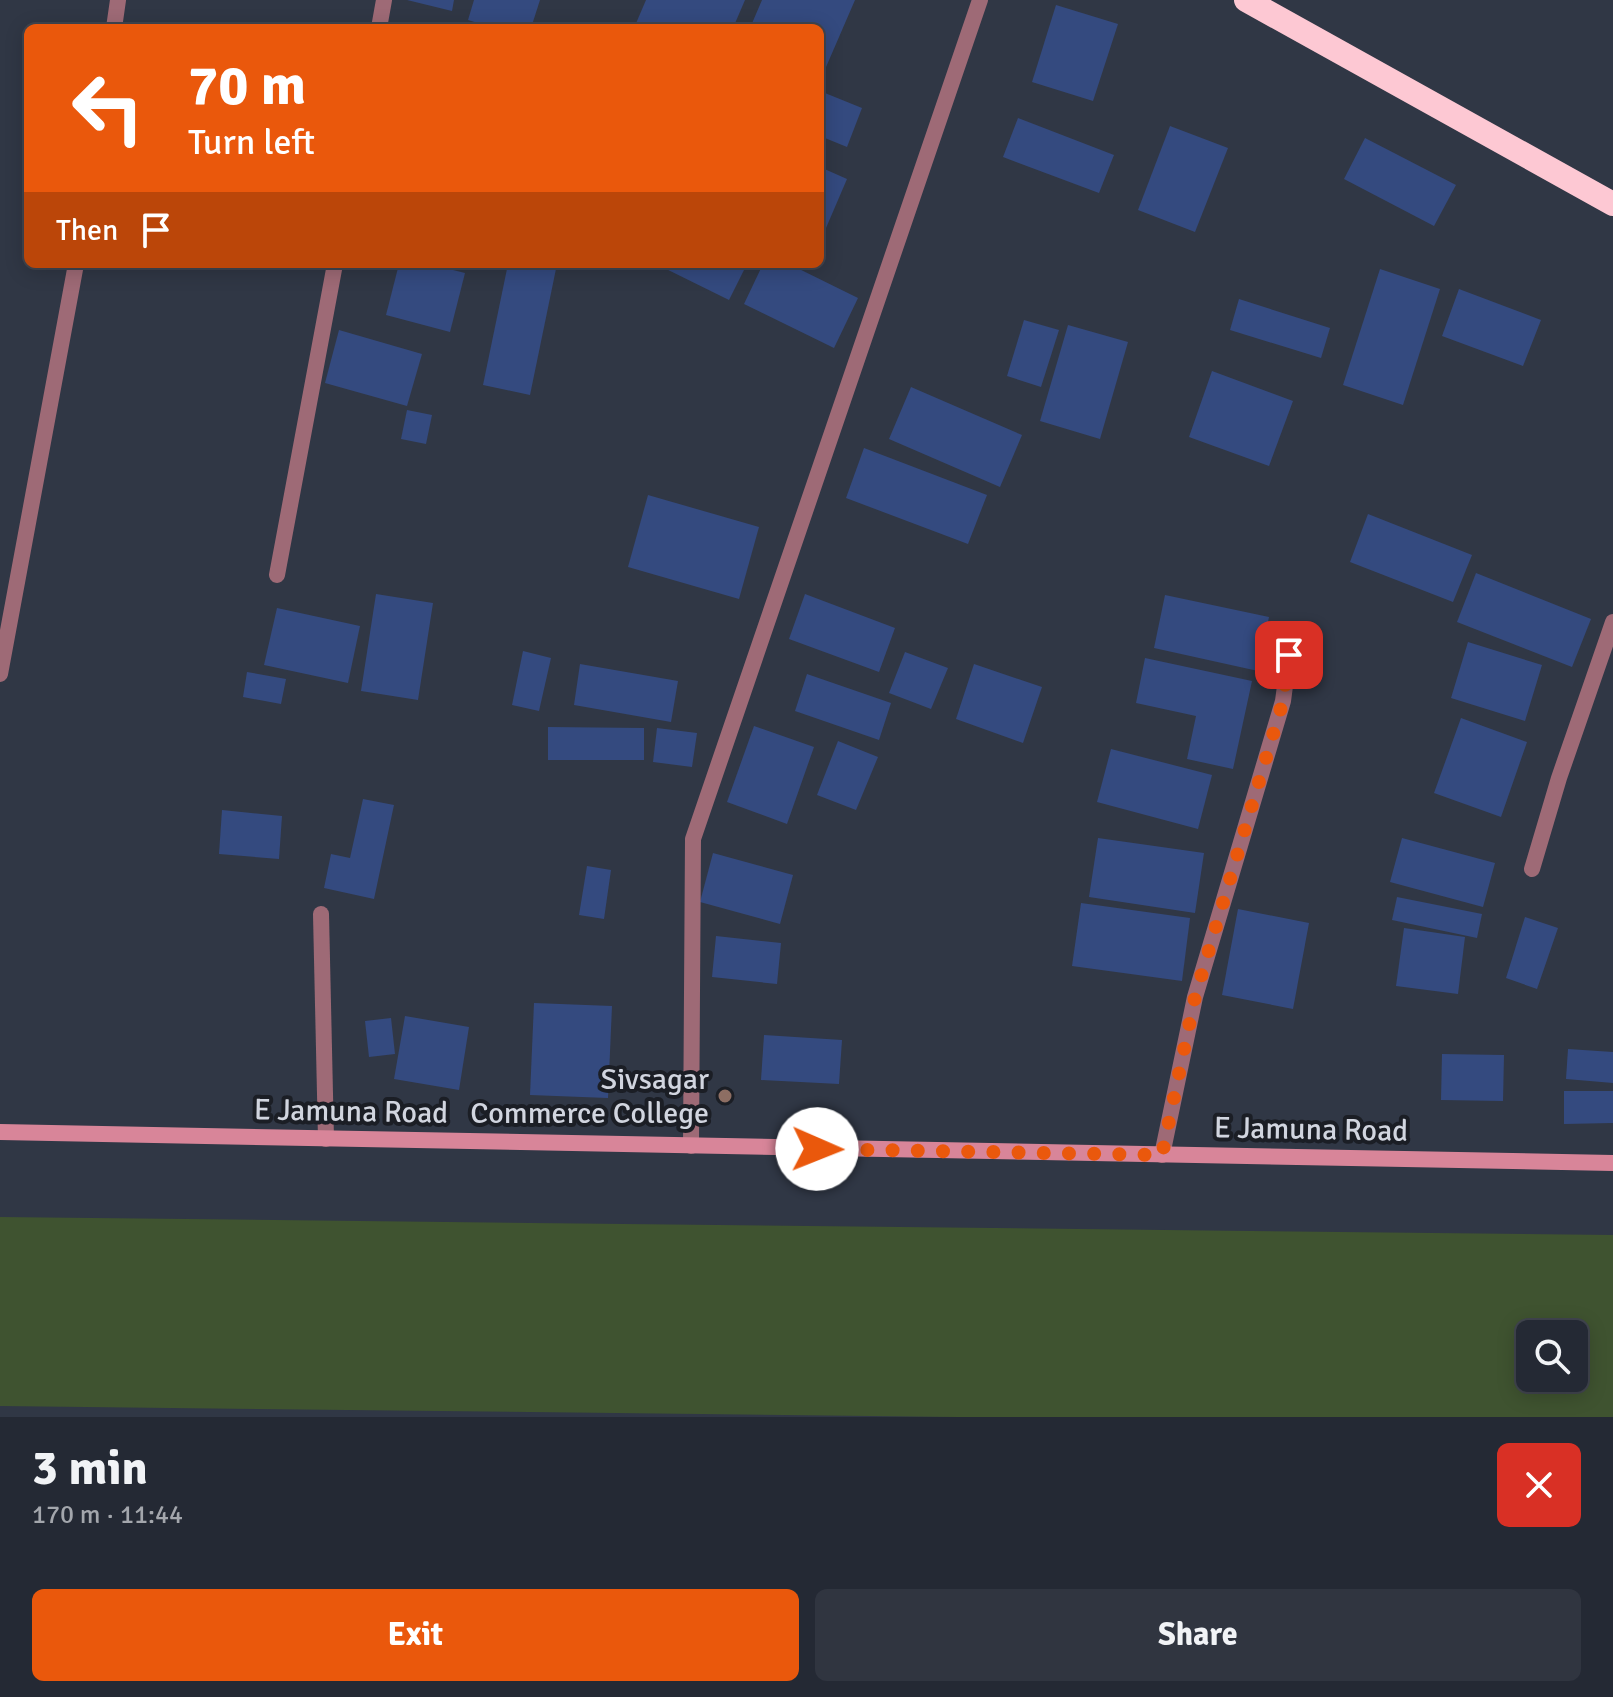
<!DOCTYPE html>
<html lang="en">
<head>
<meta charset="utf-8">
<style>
  body { margin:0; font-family:Signika,sans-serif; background:#303540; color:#f1f3f6; height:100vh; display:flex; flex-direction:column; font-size:30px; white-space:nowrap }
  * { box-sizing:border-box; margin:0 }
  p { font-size:26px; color:#a3a6ac }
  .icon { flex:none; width:44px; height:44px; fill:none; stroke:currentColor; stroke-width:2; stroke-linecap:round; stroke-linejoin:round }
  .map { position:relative; height:1417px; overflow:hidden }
  .details { display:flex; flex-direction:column; background:#242934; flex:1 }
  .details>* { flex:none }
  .hud { position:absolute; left:24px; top:24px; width:800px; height:244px; border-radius:12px; box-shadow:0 4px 20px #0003,0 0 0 2px #41454f; background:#ea580c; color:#fff; overflow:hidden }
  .controls { position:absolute; left:1516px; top:1320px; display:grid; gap:16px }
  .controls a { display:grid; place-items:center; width:72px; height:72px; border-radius:12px; background:#242934; box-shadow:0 4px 20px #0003,0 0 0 2px #41454f; font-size:40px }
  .pin { position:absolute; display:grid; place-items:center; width:68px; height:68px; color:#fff; margin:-34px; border-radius:16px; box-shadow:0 4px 12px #0006 }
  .me { position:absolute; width:88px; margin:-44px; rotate:91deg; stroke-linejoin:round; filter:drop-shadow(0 0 6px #0008) }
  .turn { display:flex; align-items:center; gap:28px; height:168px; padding:0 32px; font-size:36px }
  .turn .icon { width:104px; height:104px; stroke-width:2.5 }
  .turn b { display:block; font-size:56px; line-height:68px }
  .then { display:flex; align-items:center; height:76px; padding:0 32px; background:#0003; gap:16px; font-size:30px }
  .round { display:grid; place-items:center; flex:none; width:84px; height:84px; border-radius:12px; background:#303540 }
  .overview { display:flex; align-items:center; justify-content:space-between; height:136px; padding:0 32px }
  h1 { font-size:48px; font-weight:800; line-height:60px }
  .cta { display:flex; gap:16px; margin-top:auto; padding:16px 32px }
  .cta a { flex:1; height:92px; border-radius:12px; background:#ea580c; color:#fff; font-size:32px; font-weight:800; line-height:92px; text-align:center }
  .cta a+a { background:#303540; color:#f1f3f6 }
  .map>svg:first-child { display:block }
  .green { fill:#3f5330; fill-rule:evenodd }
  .building { fill:#344a7f }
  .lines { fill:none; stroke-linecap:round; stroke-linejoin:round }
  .street { stroke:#9e6a76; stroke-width:16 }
  .secondary { stroke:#d88599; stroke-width:16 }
  .highway { stroke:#fdc8d3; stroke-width:24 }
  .route { stroke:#ea580c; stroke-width:14; stroke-dasharray:0 25.2 }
  .education-dot { fill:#8d6e63; stroke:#1b1e25; stroke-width:3 }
  .labels { text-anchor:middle; stroke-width:8; stroke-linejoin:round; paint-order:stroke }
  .poi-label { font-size:30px; fill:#d1d5df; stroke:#1b1e25; text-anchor:end }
  .street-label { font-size:30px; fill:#d1d5df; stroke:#1b1e25 }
</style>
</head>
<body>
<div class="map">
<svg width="1613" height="1417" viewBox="0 0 1613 1417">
  <rect width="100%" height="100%" fill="#303745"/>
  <!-- green -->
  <path class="green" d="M0,1217L1613,1235V1417H956L0,1406ZM1530,1334H1574V1378H1530Z"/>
  <!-- building -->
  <g class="building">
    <polygon points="407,0 454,0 452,11"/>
    <polygon points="474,0 540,0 531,28 494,28 468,20"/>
    <polygon points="646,0 745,0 733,28 634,28"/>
    <polygon points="762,0 855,0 820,81 820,28 750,28"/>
    <polygon points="1056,5 1118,24 1093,101 1032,82"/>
    <polygon points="820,91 862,108 847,147 820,136"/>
    <polygon points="1018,118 1114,155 1099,193 1003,157"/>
    <polygon points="1170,126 1228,148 1195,232 1138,210"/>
    <polygon points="1365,138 1456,185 1434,226 1344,179"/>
    <polygon points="820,167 847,179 820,242"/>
    <polygon points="399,264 429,264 465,273 450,332 386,315"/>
    <polygon points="508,264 557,264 530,395 483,385"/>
    <polygon points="656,264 747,264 729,300"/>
    <polygon points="763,264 789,264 858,298 834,348 744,304"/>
    <polygon points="1380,269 1440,289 1403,405 1343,385"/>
    <polygon points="1459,289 1541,320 1523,366 1442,336"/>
    <polygon points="1239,299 1330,328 1321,358 1230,330"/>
    <polygon points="1024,320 1059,330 1041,387 1007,376"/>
    <polygon points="1068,325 1128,342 1100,439 1040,421"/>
    <polygon points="339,330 422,354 407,406 325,383"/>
    <polygon points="1212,371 1293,401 1269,466 1189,437"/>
    <polygon points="911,387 1022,435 1000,487 889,439"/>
    <polygon points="407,410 432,415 426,444 401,439"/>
    <polygon points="864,448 987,495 968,544 846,498"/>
    <polygon points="648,495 759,527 739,599 628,567"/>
    <polygon points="1368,514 1472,555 1453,602 1350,562"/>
    <polygon points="1476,573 1591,619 1572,667 1457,622"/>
    <polygon points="376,594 433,603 418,700 361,691"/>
    <polygon points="805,594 895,628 879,672 789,639"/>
    <polygon points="1165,595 1269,617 1258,671 1154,648"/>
    <polygon points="277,608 360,626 348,683 264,665"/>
    <polygon points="1468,642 1542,665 1525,721 1451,698"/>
    <polygon points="523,651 551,658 539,711 512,705"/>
    <polygon points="905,652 948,668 931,709 889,693"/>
    <polygon points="1145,658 1252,681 1233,769 1187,759 1196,716 1136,703"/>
    <polygon points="580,664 678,681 671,722 574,705"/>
    <polygon points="974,664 1042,687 1023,743 956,719"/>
    <polygon points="247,672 286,679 281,704 243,697"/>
    <polygon points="807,674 891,703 879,740 795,711"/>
    <polygon points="1461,718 1527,742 1501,817 1434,793"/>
    <polygon points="754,726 814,747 787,824 727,802"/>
    <polygon points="548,727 644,728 644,760 548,760"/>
    <polygon points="657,728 697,733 692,767 653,762"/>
    <polygon points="838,741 878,757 856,810 817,795"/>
    <polygon points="1111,749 1212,775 1198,829 1097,802"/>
    <polygon points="363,799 394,805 374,899 324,888 331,854 350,858"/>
    <polygon points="222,810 282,816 279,859 219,854"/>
    <polygon points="1098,838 1204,853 1195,913 1089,897"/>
    <polygon points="1402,838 1495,863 1483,907 1390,882"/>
    <polygon points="713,853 793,875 780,924 700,902"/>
    <polygon points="587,866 611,870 604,919 579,915"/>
    <polygon points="1397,897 1482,914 1477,938 1392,920"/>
    <polygon points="1081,903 1190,918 1182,981 1072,966"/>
    <polygon points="1238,909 1309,923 1293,1009 1222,995"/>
    <polygon points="1525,917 1558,928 1537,989 1506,978"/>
    <polygon points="1404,928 1465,937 1458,994 1396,986"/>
    <polygon points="716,936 781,943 777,984 712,977"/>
    <polygon points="534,1003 612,1006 608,1098 530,1095"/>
    <polygon points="405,1016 469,1027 459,1090 394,1079"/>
    <polygon points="391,1018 395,1054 369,1057 365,1021"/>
    <polygon points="764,1035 842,1040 839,1084 761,1080"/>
    <polygon points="1568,1049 1613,1052 1613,1083 1566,1079"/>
    <polygon points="1442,1054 1504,1055 1503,1101 1441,1100"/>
    <polygon points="1564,1091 1613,1091 1613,1123 1564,1124"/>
  </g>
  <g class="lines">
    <!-- street -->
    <g class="street">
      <polyline points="114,28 118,0"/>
      <polyline points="379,28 384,0"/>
      <polyline points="277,575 335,264"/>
      <polyline points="0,674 76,264"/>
      <polyline points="1532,869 1559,778 1613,622"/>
      <polyline points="321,914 326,1139"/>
      <polyline points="691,1146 693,839 980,0"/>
      <polyline points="1162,1155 1195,997 1283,701 1292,633"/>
    </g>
    <!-- secondary -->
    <polyline class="secondary" points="0,1132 1613,1163"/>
    <!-- highway -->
    <polyline class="highway" points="1246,0 1613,204"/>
  </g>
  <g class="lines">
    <!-- route -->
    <polyline class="route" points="817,1149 1162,1155 1195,997 1283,701 1289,655"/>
  </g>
  <!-- markers -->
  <circle class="education-dot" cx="725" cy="1096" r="8"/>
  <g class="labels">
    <!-- poi labels -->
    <g class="poi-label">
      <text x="709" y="1089">Sivsagar<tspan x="709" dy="34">Commerce College</tspan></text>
    </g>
    <!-- street labels -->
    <g class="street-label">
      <text transform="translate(351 1111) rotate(1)" y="10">E Jamuna Road</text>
      <text transform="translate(1311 1129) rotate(1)" y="10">E Jamuna Road</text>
    </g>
  </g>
</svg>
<div class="controls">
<a><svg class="icon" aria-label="search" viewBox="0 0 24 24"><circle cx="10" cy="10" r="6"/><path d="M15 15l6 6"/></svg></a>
</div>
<div class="pin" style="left:1289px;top:655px;background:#d93025"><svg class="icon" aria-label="arrive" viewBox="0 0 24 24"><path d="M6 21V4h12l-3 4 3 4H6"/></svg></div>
<svg class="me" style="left:817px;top:1149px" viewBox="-20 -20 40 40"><circle r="19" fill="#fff"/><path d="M0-13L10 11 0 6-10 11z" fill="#ea580c"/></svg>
<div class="hud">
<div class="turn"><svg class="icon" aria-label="left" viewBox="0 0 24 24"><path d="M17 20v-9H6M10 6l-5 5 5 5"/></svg><div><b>70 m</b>Turn left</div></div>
<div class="then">Then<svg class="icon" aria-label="arrive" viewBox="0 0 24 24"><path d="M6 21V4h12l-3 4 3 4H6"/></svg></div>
</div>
</div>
<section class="details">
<div class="overview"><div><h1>3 min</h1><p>170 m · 11:44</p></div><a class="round" style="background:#d93025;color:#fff"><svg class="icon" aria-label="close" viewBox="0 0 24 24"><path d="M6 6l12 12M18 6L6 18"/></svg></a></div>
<div class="cta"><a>Exit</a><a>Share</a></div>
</section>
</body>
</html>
